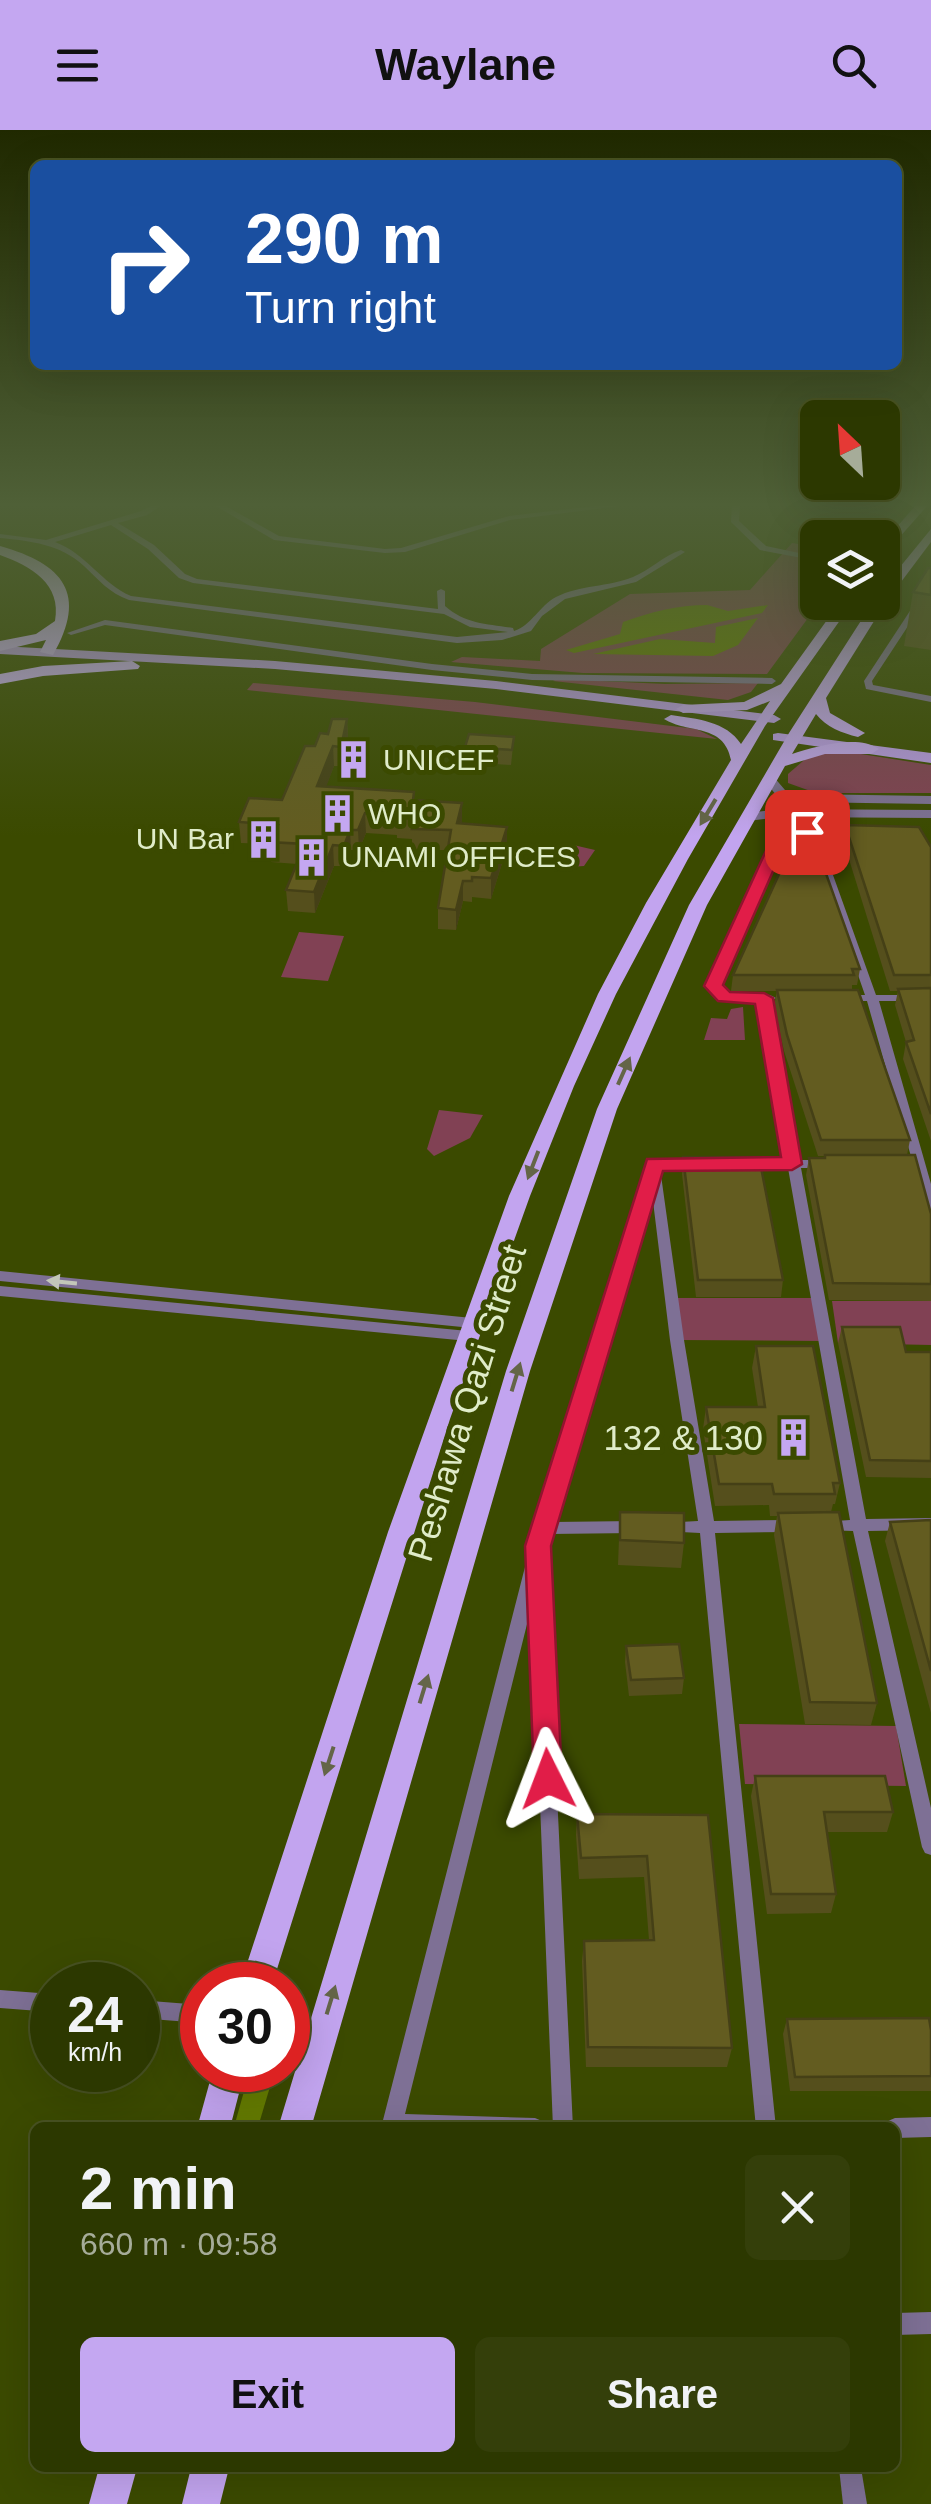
<!DOCTYPE html>
<html lang="en">
<head>
<meta charset="utf-8">
<style>
  body { margin:0; font-family:Arial,sans-serif; background:#343f0a; color:#f1f3f6; height:100vh; display:flex; flex-direction:column; font-size:38px; white-space:nowrap }
  * { box-sizing:border-box; margin:0 }
  p { font-size:32px; color:#a6ac99 }
  .icon { flex:none; width:55px; height:55px; fill:none; stroke:currentColor; stroke-width:2; stroke-linecap:round; stroke-linejoin:round }
  .map { position:relative; flex:1; overflow:hidden }
  .panel { position:absolute; left:30px; top:1992px; width:870px; height:350px; display:flex; flex-direction:column; background:#2c3800; border-radius:15px; box-shadow:0 10px 40px #0002,0 0 0 2px #485222 }
  .panel>* { flex:none }
  .banner { position:absolute; left:30px; top:30px; width:872px; height:210px; border-radius:15px; box-shadow:0 10px 40px #0002,0 0 0 2px #485222; background:#1a4fa0; color:#fff; overflow:hidden }
  .needle { width:65px; rotate:335deg }
  .controls { position:absolute; left:800px; top:270px; display:grid; gap:20px }
  .controls a { display:grid; place-items:center; width:100px; height:100px; border-radius:15px; background:#2c3800; box-shadow:0 10px 40px #0002,0 0 0 2px #485222; font-size:50px }
  .speed { position:absolute; left:30px; top:1832px; display:flex; gap:20px; font-size:50px; font-weight:700; text-align:center }
  .speed>* { display:grid; place-content:center; width:130px; height:130px; border-radius:50%; background:#2c3800; box-shadow:0 10px 40px #0002,0 0 0 2px #485222; line-height:1 }
  .speed small { font-size:25px; font-weight:400 }
  .speed .limit { border:15px solid #d22; background:#fff; color:#111 }
  .pin { position:absolute; display:grid; place-items:center; width:85px; height:85px; color:#fff; margin:-42px; border-radius:20px; box-shadow:0 5px 15px #0006 }
  .me { position:absolute; width:110px; margin:-55px; rotate:357deg; stroke-linejoin:round; filter:drop-shadow(0 0 8px #0008) }
  .turn { display:flex; align-items:center; gap:35px; height:210px; padding:0 50px; font-size:45px }
  .turn .icon { width:130px; height:130px; stroke-width:2.5 }
  .turn b { display:block; font-size:70px; line-height:85px }
  .round { display:grid; place-items:center; flex:none; width:105px; height:105px; border-radius:15px; background:#343f0a }
  .overview { display:flex; align-items:center; justify-content:space-between; height:170px; padding:0 50px }
  h1 { font-size:60px; font-weight:700; line-height:75px }
  .cta { display:flex; gap:20px; margin-top:auto; padding:20px 50px }
  .cta a { flex:1; height:115px; border-radius:15px; background:#c4a7f1; color:#111; font-size:40px; font-weight:700; line-height:115px; text-align:center }
  .cta a+a { background:#343f0a; color:#f1f3f6 }
  header { display:flex; justify-content:space-between; align-items:center; height:130px; padding:0 50px; background:#c4a7f1; color:#111; font-size:45px; font-weight:700 }
  .map>svg:first-child { display:block }
  .green { fill:#814154 }
  .water { fill:#657c01 }
  .lines { fill:none; stroke-linecap:round; stroke-linejoin:round }
  .minor { fill:#7e7095; fill-rule:evenodd }
  .tertiary { fill:#7e7095; fill-rule:evenodd }
  .primary { fill:#b899e6; fill-rule:evenodd }
  .trunk { fill:#c2a4ef; fill-rule:evenodd }
  .motorway { fill:#cbaff8; fill-rule:evenodd }
  .wall { fill:#554f1c }
  .shaded-wall { fill:#454016 }
  .building { fill:#635c20; stroke:#454016; stroke-width:2.5 }
  .oneway { fill:#646548 }
  .oneway2 { fill:#c3c7b9 }
  .route { fill:#e11d48; stroke:#92132f; stroke-width:2.5 }
  .labels { text-anchor:middle; stroke-width:10; stroke-linejoin:round; paint-order:stroke }
  .far-poi-label { font-size:30px; fill:#e0ecc9; stroke:#3b4a00; text-anchor:start }
  .street-label { font-size:35px; fill:#e0ecc9; stroke:#3b4a00 }
  .poi-label { font-size:35px; fill:#e0ecc9; stroke:#3b4a00; text-anchor:end }
</style>
</head>
<body>
<header><svg class="icon" aria-label="menu" viewBox="0 0 24 24"><path d="M4 6h16M4 12h16M4 18h16"/></svg>Waylane<svg class="icon" aria-label="search" viewBox="0 0 24 24"><circle cx="10" cy="10" r="6"/><path d="M15 15l6 6"/></svg></header>
<div class="map">
<svg width="931" height="2374" viewBox="0 0 931 2374">
  <rect width="100%" height="100%" fill="#3b4a00"/>
  <!-- green -->
  <g class="green">
    <polygon points="792,413 817,417 819,473 767,544 583,543 451,532 462,527 540,531 541,519 630,464 750,460"/>
    <polygon points="557,549 665,554 758,553 751,562 728,570 553,551"/>
    <polygon points="253,553 475,572 696,599 717,609 247,560"/>
    <polygon points="848,622 931,635 931,663 816,663 788,653 788,644 810,625"/>
    <polygon points="569,714 595,720 584,736 527,740"/>
    <polygon points="299,802 344,806 328,851 281,847"/>
    <polygon points="743,877 745,910 704,910 711,888 727,889 731,879"/>
    <polygon points="439,980 483,985 470,1008 434,1026 427,1019"/>
    <polygon points="672,1168 815,1168 823,1211 677,1210"/>
    <polygon points="832,1171 931,1171 931,1215 838,1213"/>
    <polygon points="739,1594 896,1596 906,1656 745,1654"/>
  </g>
  <!-- water -->
  <g class="water">
    <path d="M707,475L728,481L768,475L762,483L574,523L566,520L620,504L623,492C650,482 678,475 707,475Z"/>
    <polygon points="758,488 738,515 713,526 593,524 660,509 715,513 716,497"/>
    <polygon points="250,1940 275,1940 258,1997 234,1997"/>
  </g>
  <g class="lines">
    <!-- minor -->
    <g class="minor">
      <path d="M153,375H162L147,385L118,393L154,415L185,444L197,449L438,479L437,461L441,459L445,461V476C465,494 488,494 513,498L514,501C532,495 539,476 556,467C580,455 608,457 633,447C650,440 663,426 681,420L685,422L636,452L565,469L542,486L531,501L502,510L457,513L129,470C109,463 99,450 84,436C60,414 31,411 0,408V404L46,410L141,381ZM111,395L148,419L179,448L193,453L444,484L470,497L508,502L457,507L131,466C101,453 87,424 55,412Z"/>
      <polygon points="214,375 224,375 279,406 385,419 401,418 509,386 603,375 627,375 510,390 405,422 385,423 274,410"/>
      <polygon points="732,375 740,375 739,391 766,416 818,427 818,431 760,420 731,392"/>
      <polygon points="931,453 931,461 872,551 873,555 931,566 931,572 866,559 864,551 927,455"/>
      <polygon points="105,490 432,534 532,544 772,548 776,551 772,554 532,550 432,540 105,495 71,505 67,503"/>
      <polygon points="799,699 867,702 868,704 863,707 819,706 876,865 931,865 931,871 879,871 931,1054 931,1080 925,1076 867,871 847,871 841,868 847,865 865,865 809,705 801,705 782,714 719,855 728,864 770,865 776,868 770,871 799,1030 823,1030 829,1034 823,1038 801,1038 866,1389 931,1388 931,1400 868,1401 931,1678 931,1725 925,1723 922,1717 853,1401 822,1400 819,1396 822,1392 850,1390 788,1038 745,1038 739,1034 745,1030 787,1030 759,871 721,869 707,856 773,712"/>
      <polygon points="654,1030 698,1030 704,1034 698,1038 660,1038 684,1210 714,1391 790,1390 795,1392 798,1396 795,1400 790,1402 715,1403 776,1998 756,1998 700,1403 662,1401 659,1397 662,1393 698,1391 670,1210 652,1063 553,1392 635,1391 640,1393 643,1397 640,1401 635,1403 549,1404 543,1429 546,1434 573,1998 553,1998 532,1474 405,1984 535,1988 542,1991 545,1998 383,1998 382,1994 535,1398 648,1034"/>
      <polygon points="0,1141 472,1188 479,1193 472,1198 0,1151"/>
      <polygon points="0,1156 468,1201 475,1206 468,1211 0,1166"/>
      <polygon points="0,1860 52,1864 52,1882 0,1878"/>
      <polygon points="138,1870 202,1875 202,1893 138,1888"/>
      <polygon points="931,1987 931,2007 895,2008 895,1998 885,1998 888,1991 895,1988"/>
      <polygon points="931,2182 931,2204 895,2205 895,2183"/>
      <polygon points="839,2338 861,2338 867,2374 843,2374"/>
    </g>
    <!-- tertiary -->
    <g class="tertiary">
      <polygon points="765,646 773,646 785,660 800,664 931,666 931,674 800,672 777,666 763,649"/>
      <polygon points="780,679 931,680 931,688 780,687 748,691 742,687 748,683"/>
    </g>
    <!-- primary -->
    <g class="primary">
      <polygon points="0,516 275,531 496,551 774,585 781,589 774,593 496,559 275,539 0,524"/>
      <polygon points="778,603 931,623 931,633 773,610 773,604"/>
    </g>
    <!-- trunk -->
    <g class="trunk">
      <polygon points="916,375 928,375 882,427 882,414"/>
      <path d="M931,399V412L886,472L826,568L830,583L865,603L858,607C842,603 826,597 816,584L792,624C815,617 857,604 879,619L871,624H825L785,636L707,775L617,979L530,1241L311,1998H278L506,1241L597,979L689,775L789,603L873,472H882V459Z"/>
      <path d="M840,472H853L765,596L688,729L616,864L574,956L530,1066L450,1289L272,1855H240L388,1402L509,1066L598,864L646,773L731,630C724,593 688,604 664,589L671,585C697,589 726,591 741,614L770,571L747,580L683,583L676,579L683,575L744,572L781,554Z"/>
      <polygon points="213,1940 245,1940 230,1998 197,1998"/>
      <polygon points="99,2338 137,2338 127,2374 89,2374"/>
      <polygon points="191,2338 229,2338 220,2374 182,2374"/>
    </g>
    <!-- motorway -->
    <g class="motorway">
      <path d="M0,416C64,434 88,464 53,525L40,522L46,510L0,521V511L36,504L55,491C62,454 31,436 0,425Z"/>
      <polygon points="132,531 140,536 138,539 43,546 0,554 0,544 43,536"/>
    </g>
  </g>
  <!-- wall -->
  <g class="wall">
    <polygon points="931,438 931,520 904,516 913,462"/>
    <polygon points="347,589 348,608 342,636 334,636 326,656 415,670 507,717 491,769 472,767 472,772 463,771 456,800 438,799 438,778 448,720 412,720 412,709 397,708 397,705 366,703 359,720 351,720 345,736 334,736 315,783 288,781 286,760 297,734 271,732 270,714 241,713 239,692 282,670 315,616"/>
    <polygon points="514,607 511,635 465,632 465,617"/>
    <polygon points="845,695 931,717 931,1011 903,929 906,912 895,875 898,861 890,861 843,710"/>
    <polygon points="860,839 857,855 852,855 852,860 910,1010 907,1025 931,1084 931,1171 829,1170 806,1045 809,1028 824,1028 824,1026 818,1026 784,921 774,876 777,861 731,861 733,845"/>
    <polygon points="683,1027 783,1150 781,1167 696,1167 682,1044"/>
    <polygon points="842,1197 906,1222 931,1222 931,1348 866,1347 838,1213"/>
    <polygon points="756,1216 840,1353 835,1374 833,1374 831,1382 877,1573 871,1595 805,1594 774,1405 777,1386 770,1386 769,1375 715,1376 703,1299 706,1277 758,1277 752,1238"/>
    <polygon points="620,1382 684,1413 681,1438 618,1435"/>
    <polygon points="931,1390 931,1583 885,1411 890,1392"/>
    <polygon points="626,1516 684,1548 682,1564 629,1566 625,1532"/>
    <polygon points="755,1646 893,1682 887,1702 827,1702 836,1764 831,1783 767,1784 751,1666"/>
    <polygon points="577,1684 708,1685 732,1918 727,1937 586,1937 582,1831 584,1811 649,1810 644,1747 579,1749 576,1705"/>
    <polygon points="787,1889 931,1900 931,1961 790,1961 783,1904"/>
  </g>
  <!-- shaded-wall -->
  <g class="shaded-wall">
    <polygon points="347,589 348,608 342,636 341,617"/>
    <polygon points="333,616 334,636 319,676 317,656"/>
    <polygon points="462,673 462,693 457,693"/>
    <polygon points="365,683 366,703 359,720 358,700"/>
    <polygon points="507,697 507,717 491,769 491,748"/>
    <polygon points="350,700 351,720 345,736 344,716"/>
    <polygon points="333,715 334,736 315,783 314,762"/>
    <polygon points="463,751 463,771 456,800 456,780"/>
  </g>
  <!-- building -->
  <g class="building">
    <polygon points="928,438 931,438 931,465 913,462"/>
    <polygon points="332,589 347,589 341,617 333,616 317,656 414,662 413,670 462,673 457,693 507,697 491,748 472,747 472,751 463,751 456,780 438,778 451,700 412,699 415,689 396,688 397,685 365,683 358,700 350,700 344,716 333,715 314,762 286,760 305,714 269,712 278,695 239,692 249,668 282,670 305,616 315,616 320,603 328,604"/>
    <polygon points="469,604 514,607 512,620 465,617"/>
    <polygon points="845,695 919,697 931,717 931,845 894,845"/>
    <polygon points="796,707 813,707 860,839 852,839 854,845 733,845"/>
    <polygon points="931,858 931,984 906,912 914,910 898,859"/>
    <polygon points="777,860 858,860 910,1010 821,1010 787,905"/>
    <polygon points="825,1025 915,1025 931,1084 931,1154 833,1153 809,1028 825,1028"/>
    <polygon points="683,1027 759,1027 783,1150 698,1150"/>
    <polygon points="842,1197 900,1197 906,1222 931,1222 931,1331 870,1330"/>
    <polygon points="756,1216 813,1216 840,1353 833,1353 835,1364 774,1364 772,1354 719,1354 706,1277 765,1277"/>
    <polygon points="620,1382 684,1383 684,1413 620,1410"/>
    <polygon points="839,1382 877,1573 810,1572 778,1383"/>
    <polygon points="931,1390 931,1541 890,1392"/>
    <polygon points="679,1514 684,1548 631,1550 626,1516"/>
    <polygon points="755,1646 885,1646 893,1682 824,1682 836,1764 771,1764"/>
    <polygon points="577,1684 708,1685 732,1918 588,1917 584,1811 654,1810 647,1726 581,1728"/>
    <polygon points="929,1888 931,1900 931,1946 795,1947 787,1889"/>
  </g>
  <!-- one-way arrows -->
  <defs><path id="oneway-solid" d="M-6-.8H1V-3.2L6.5 0L1 3.2V.8H-6Z" transform="scale(2.5)"/></defs>
  <g class="oneway">
    <use href="#oneway-solid" transform="translate(708 682) rotate(121)"/>
    <use href="#oneway-solid" transform="translate(624 941) rotate(-66)"/>
    <use href="#oneway-solid" transform="translate(533 1035) rotate(111)"/>
    <use href="#oneway-solid" transform="translate(516 1247) rotate(-73)"/>
    <use href="#oneway-solid" transform="translate(424 1559) rotate(-73)"/>
    <use href="#oneway-solid" transform="translate(329 1631) rotate(108)"/>
    <use href="#oneway-solid" transform="translate(331 1870) rotate(-73)"/>
  </g>
  <use class="oneway2" href="#oneway-solid" transform="translate(62 1152) rotate(-174)"/>
  <!-- sky -->
  <linearGradient id="sky" x2="0" y2="1"><stop stop-color="#202900"/><stop offset="0.53" stop-color="#4f6037"/><stop offset="1" stop-color="#4f6037" stop-opacity="0"/></linearGradient>
  <rect width="931" height="707" fill="url(#sky)"/>
  <!-- route -->
  <polygon class="route" points="807,697 813,699 813,706 785,714 723,855 730,862 764,863 773,868 802,1034 792,1040 663,1041 551,1416 562,1649 558,1658 548,1662 538,1658 534,1649 525,1416 647,1029 781,1027 755,874 718,871 704,856 770,712 786,700"/>
  <!-- icons -->
  <defs>
    <symbol id="building-bare" viewBox="-9 -9 18 18"><path d="M-4-6H4V6H1V3H-1V6H-4ZM-2.5-4.3h1.7v1.8h-1.7ZM.8-4.3h1.7v1.8H.8ZM-2.5-1h1.7V.8h-1.7ZM.8-1h1.7V.8H.8Z" fill="#c4a7f1" stroke="#3b4a00" stroke-width="2.5" paint-order="stroke"/></symbol>
  </defs>
  <g fill-rule="evenodd">
    <use href="#building-bare" x="326" y="602" width="55" height="55"/>
    <use href="#building-bare" x="310" y="656" width="55" height="55"/>
    <use href="#building-bare" x="236" y="682" width="55" height="55"/>
    <use href="#building-bare" x="284" y="700" width="55" height="55"/>
    <use href="#building-bare" x="766" y="1280" width="55" height="55"/>
  </g>
  <g class="labels">
    <!-- far-poi labels -->
    <g class="far-poi-label">
      <text x="383" y="640">UNICEF</text>
      <text x="368" y="694">WHO</text>
      <text x="234" y="719" text-anchor="end">UN Bar</text>
      <text x="341" y="737">UNAMI OFFICES</text>
    </g>
    <!-- street labels -->
    <g class="street-label">
      <text transform="translate(467 1273) rotate(-73)" y="12">Peshawa Qazi Street</text>
    </g>
    <!-- poi labels -->
    <g class="poi-label">
      <text x="763" y="1320">132 &amp; 130</text>
    </g>
  </g>
</svg>
<div class="controls">
<a><svg class="needle" viewBox="-14 -14 28 28"><path d="M0-13l5 13h-10z" fill="#e53935"/><path d="M0 13l5-13h-10z" fill="#a6ac99"/></svg></a>
<a><svg class="icon" aria-label="layers" viewBox="0 0 24 24"><path d="M12 4l9 5-9 5-9-5zM3 14l9 5 9-5"/></svg></a>
</div>
<div class="speed"><div>24<small>km/h</small></div><div class="limit">30</div></div>
<div class="pin" style="left:807px;top:702px;background:#d93025"><svg class="icon" aria-label="arrive" viewBox="0 0 24 24"><path d="M6 21V4h12l-3 4 3 4H6"/></svg></div>
<svg class="me" style="left:548px;top:1649px" viewBox="-20 -20 40 40"><path d="M0-17L14 15 0 8-14 15z" fill="#e11d48" stroke="#fff" stroke-width="4"/></svg>
<div class="banner">
<div class="turn"><svg class="icon" aria-label="right" viewBox="0 0 24 24"><path d="M7 20v-9h11M14 6l5 5-5 5"/></svg><div><b>290 m</b>Turn right</div></div>
</div>
<section class="panel">
<div class="overview"><div><h1>2 min</h1><p>660 m · 09:58</p></div><a class="round"><svg class="icon" aria-label="close" viewBox="0 0 24 24"><path d="M6 6l12 12M18 6L6 18"/></svg></a></div>
<div class="cta"><a>Exit</a><a>Share</a></div>
</section>
</div>
</body>
</html>
